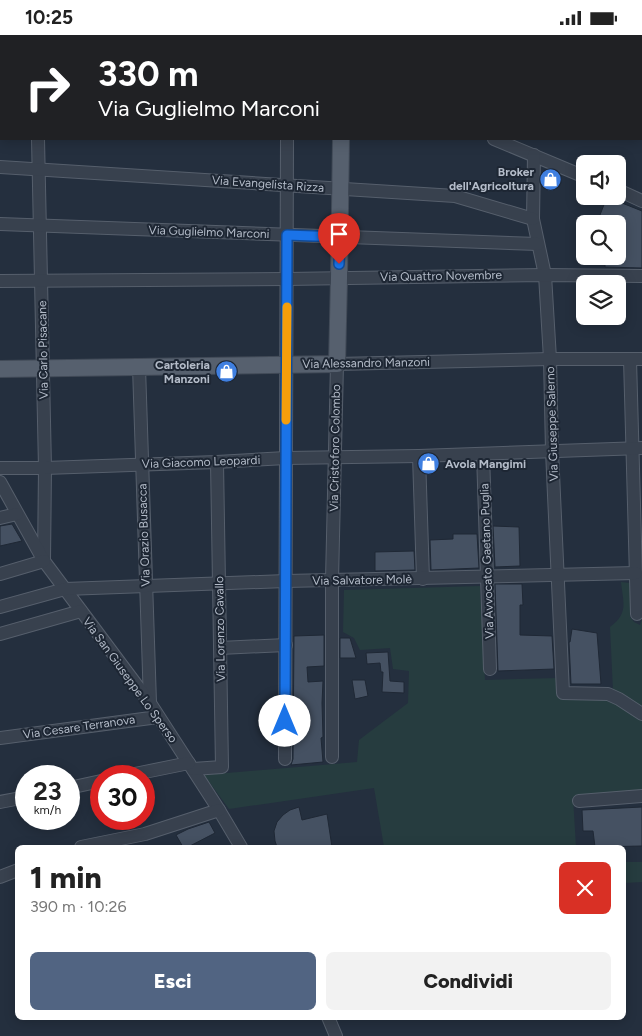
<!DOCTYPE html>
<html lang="it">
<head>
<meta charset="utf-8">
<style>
  body { margin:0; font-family:Figtree,sans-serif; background:#f2f2f2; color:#222; height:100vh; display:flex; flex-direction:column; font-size:19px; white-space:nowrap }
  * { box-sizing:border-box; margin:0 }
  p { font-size:16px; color:#767676 }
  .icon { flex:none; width:28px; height:28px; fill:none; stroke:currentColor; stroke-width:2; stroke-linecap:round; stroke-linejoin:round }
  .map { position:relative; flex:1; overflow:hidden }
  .details { position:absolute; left:15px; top:810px; width:611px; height:175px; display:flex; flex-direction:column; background:#fff; border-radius:8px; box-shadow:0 2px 12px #0003 }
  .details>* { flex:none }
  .hud { position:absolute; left:0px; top:0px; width:642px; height:105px; box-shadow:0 2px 12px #0003; background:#202124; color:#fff; overflow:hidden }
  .tools { position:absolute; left:576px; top:120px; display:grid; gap:10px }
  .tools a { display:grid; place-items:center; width:50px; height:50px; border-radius:8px; background:#fff; box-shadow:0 2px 12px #0003; font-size:25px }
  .speed { position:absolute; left:15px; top:730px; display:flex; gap:10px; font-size:25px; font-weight:700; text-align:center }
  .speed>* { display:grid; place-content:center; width:65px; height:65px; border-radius:50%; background:#fff; box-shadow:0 2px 12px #0003; line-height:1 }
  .speed small { font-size:12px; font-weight:400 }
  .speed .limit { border:8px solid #d22; background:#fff; color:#111 }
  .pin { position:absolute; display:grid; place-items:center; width:42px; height:42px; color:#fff; margin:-51px -21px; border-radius:50% 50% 50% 0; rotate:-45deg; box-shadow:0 0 5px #0007 }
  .pin .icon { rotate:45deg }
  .me { position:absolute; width:55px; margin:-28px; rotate:0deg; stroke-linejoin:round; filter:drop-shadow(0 0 4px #0008) }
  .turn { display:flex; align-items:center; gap:18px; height:105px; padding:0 15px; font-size:22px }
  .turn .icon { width:65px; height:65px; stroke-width:2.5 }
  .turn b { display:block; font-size:35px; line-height:42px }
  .round { display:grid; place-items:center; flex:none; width:52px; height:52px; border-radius:8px; background:#f2f2f2 }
  .head { display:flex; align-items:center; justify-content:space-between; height:85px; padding:0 15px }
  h1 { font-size:30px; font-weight:800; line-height:38px }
  .primary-button { display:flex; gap:10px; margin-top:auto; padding:10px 15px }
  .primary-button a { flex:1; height:58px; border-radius:8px; background:#516482; color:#fff; font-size:20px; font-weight:800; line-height:58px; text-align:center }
  .primary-button a+a { background:#f2f2f2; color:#222 }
  .status { display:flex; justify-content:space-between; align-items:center; height:35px; padding:0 25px; background:#fff; direction:ltr }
  .status svg { height:14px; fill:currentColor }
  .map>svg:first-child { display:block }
  .green { fill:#263c3f }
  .building { fill:#455162; stroke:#1f2835 }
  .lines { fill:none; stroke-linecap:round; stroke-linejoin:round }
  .minor-casing { stroke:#565f6c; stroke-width:14 }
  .major-casing { stroke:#414a57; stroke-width:18 }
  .minor { stroke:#38414e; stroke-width:12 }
  .major { stroke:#56606e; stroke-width:16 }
  .route-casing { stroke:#114b97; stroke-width:12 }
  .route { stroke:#1a73e8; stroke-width:9 }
  .slow { stroke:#f59e0b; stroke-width:9 }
  .labels { text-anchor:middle; stroke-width:4; stroke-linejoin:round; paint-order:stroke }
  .poi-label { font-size:12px; font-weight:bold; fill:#b4bcc9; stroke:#1d2633; text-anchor:end }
  .street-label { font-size:12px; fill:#b4bcc9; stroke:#1d2633 }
</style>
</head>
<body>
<div class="status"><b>10:25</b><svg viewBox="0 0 49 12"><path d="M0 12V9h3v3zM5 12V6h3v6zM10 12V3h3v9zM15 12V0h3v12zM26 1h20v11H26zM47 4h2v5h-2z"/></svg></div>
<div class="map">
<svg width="642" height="1001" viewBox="0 0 642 1001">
  <rect width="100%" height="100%" fill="#242f3e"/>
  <!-- green -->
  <g class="green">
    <path d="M621,547L630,548V582L634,587L640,590L642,584V756L573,762L576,812H384L374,753L229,774L204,740L357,727L359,705L408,668L409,636L393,634L390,613L360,615L354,603L343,597L344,555L480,551L485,645L558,643L557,657L613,656L610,592C629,578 623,567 621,547Z"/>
    <polygon points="624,827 642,827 642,847 624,848"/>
  </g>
  <!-- building -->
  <g class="building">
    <polygon points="607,162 642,176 642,233 605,232 605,221 618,221 618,215 625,189 608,189 598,185"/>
    <polygon points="12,489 22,506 0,511 0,491"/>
    <polygon points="493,491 519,492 520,531 495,532"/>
    <polygon points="453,499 477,499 479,533 431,535 430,505 453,504"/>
    <polygon points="414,516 415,535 375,536 375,517"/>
    <polygon points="495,549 522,549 523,570 520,570 520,600 552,601 554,634 498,636"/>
    <polygon points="572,594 597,598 601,649 571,649 569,607 570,607"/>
    <polygon points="324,600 324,631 307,632 308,647 323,646 322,668 323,702 321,703 323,727 291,730 293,724 294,601"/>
    <polygon points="340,603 350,603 356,623 340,623"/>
    <polygon points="388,617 390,646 404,647 404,658 382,657 383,637 381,637 380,628 367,629 366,618"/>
    <polygon points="352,645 365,645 368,661 355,664"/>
    <polygon points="299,772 302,785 327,779 332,812 277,812 275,806 274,796 277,787 283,780 290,775"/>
    <polygon points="642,772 642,811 595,812 593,796 583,796 582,775"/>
    <polygon points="209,787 215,798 188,812 183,812 176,800 188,794"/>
  </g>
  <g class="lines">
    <defs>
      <g id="minor">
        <polyline points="36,0 36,1"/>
        <polyline points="534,0 534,1"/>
        <polyline points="382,1 403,0"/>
        <polyline points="442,1 443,0"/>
        <polyline points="622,1 622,0"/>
        <polyline points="0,14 1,14"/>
        <polyline points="0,48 1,48"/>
        <polyline points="38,104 45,433 44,526"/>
        <polyline points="494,104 585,142"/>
        <polyline points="534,120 533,184 545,240 550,324 552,416 563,658 608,659 619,664 642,679"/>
        <polyline points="0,132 455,161 533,184"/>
        <polyline points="618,155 642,166"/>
        <polyline points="0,189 538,209"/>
        <polyline points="0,246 287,244 545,240 642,241"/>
        <polyline points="630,324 637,579"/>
        <polyline points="139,332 150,668"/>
        <polyline points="483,419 490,634"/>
        <polyline points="419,421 423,544"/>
        <polyline points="0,433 45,433 217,427 286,423 419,421 642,413"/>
        <polyline points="0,447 44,526 150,668 219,775 241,812"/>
        <polyline points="0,483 17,479"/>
        <polyline points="0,539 44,526"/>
        <polyline points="0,572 65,554 286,546 636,538"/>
        <polyline points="0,599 81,576"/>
        <polyline points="220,613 286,610"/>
        <polyline points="0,703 158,682"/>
        <polyline points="332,722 332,545 337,329 550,324 642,324"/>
        <polyline points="285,724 287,104"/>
        <polyline points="193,734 222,732 217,427"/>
        <polyline points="125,741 189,728"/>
        <polyline points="69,753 101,746"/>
        <polyline points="579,766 642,761"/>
        <polyline points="0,767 26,762"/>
        <polyline points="81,812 145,799 219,775"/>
        <polyline points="0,842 18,835"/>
        <polyline points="328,982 336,1001"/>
      </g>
      <g id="major">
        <polyline points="343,1 343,0"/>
        <polyline points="0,334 337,329 339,243 341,104"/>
      </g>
    </defs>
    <!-- minor casing -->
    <use href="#minor" class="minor-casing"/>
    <!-- major casing -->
    <use href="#major" class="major-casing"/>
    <!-- minor -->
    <use href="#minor" class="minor"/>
    <!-- major -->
    <use href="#major" class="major"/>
  </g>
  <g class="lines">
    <defs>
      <polyline id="route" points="285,686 287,200 340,202 339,229"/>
    </defs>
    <!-- route casing -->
    <use href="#route" class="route-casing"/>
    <!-- route -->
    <use href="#route" class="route"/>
    <!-- slow -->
    <polyline class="slow" points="286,385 287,272"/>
  </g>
  <!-- icons -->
  <defs>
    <symbol id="shop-disc" viewBox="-11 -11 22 22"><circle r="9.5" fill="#3f7fe0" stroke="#1d2633"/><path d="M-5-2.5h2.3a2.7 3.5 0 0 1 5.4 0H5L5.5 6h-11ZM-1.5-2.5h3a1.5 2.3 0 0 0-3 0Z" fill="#fff"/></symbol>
  </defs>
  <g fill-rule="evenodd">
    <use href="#shop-disc" x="538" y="132" width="25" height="25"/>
    <use href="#shop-disc" x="214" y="324" width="25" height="25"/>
    <use href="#shop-disc" x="416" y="416" width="25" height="25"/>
  </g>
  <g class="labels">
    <!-- poi labels -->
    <g class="poi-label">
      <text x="534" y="141">Broker<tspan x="534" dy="14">dell'Agricoltura</tspan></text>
      <text x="210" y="334">Cartoleria<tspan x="210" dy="14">Manzoni</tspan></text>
      <text x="445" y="433" text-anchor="start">Avola Mangimi</text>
    </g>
    <!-- street labels -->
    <g class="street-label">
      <text transform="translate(268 149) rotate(4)" y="4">Via Evangelista Rizza</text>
      <text transform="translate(209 197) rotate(2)" y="4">Via Guglielmo Marconi</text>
      <text transform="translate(441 241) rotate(-1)" y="4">Via Quattro Novembre</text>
      <text transform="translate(43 315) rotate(-91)" y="4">Via Carlo Pisacane</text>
      <text transform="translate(366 328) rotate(-1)" y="4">Via Alessandro Manzoni</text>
      <text transform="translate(552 389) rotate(-92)" y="4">Via Giuseppe Salerno</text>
      <text transform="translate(335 413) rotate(-89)" y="4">Via Cristoforo Colombo</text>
      <text transform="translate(201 427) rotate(-2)" y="4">Via Giacomo Leopardi</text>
      <text transform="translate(144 500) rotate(-92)" y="4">Via Orazio Busacca</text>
      <text transform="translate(487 526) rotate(-92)" y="4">Via Avvocato Gaetano Puglia</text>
      <text transform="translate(362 545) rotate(-1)" y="4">Via Salvatore Molè</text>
      <text transform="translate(220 594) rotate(-91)" y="4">Via Lorenzo Cavallo</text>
      <text transform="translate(130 645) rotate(54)" y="4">Via San Giuseppe Lo Sperso</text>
      <text transform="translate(79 692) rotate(-8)" y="4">Via Cesare Terranova</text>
    </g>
  </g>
</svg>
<div class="tools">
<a><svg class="icon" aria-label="sound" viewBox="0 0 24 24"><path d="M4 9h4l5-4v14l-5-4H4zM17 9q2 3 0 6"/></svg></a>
<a><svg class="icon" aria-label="search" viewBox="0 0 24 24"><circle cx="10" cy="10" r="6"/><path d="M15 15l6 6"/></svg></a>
<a><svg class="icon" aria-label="layers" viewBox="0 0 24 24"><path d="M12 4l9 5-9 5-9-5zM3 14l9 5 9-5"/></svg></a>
</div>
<div class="speed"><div>23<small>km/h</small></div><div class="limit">30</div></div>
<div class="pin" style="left:339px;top:229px;background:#d93025"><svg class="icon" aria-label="arrive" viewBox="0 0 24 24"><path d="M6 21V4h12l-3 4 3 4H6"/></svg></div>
<svg class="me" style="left:285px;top:686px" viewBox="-20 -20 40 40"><circle r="19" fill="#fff"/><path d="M0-13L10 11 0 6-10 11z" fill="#1a73e8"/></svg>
<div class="hud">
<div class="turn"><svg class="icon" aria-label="right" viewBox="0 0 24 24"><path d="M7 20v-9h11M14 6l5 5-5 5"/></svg><div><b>330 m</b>Via Guglielmo Marconi</div></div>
</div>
<section class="details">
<div class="head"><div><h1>1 min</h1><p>390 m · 10:26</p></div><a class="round" style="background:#d93025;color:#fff"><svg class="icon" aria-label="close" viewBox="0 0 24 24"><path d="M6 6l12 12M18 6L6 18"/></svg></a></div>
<div class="primary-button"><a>Esci</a><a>Condividi</a></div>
</section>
</div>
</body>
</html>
